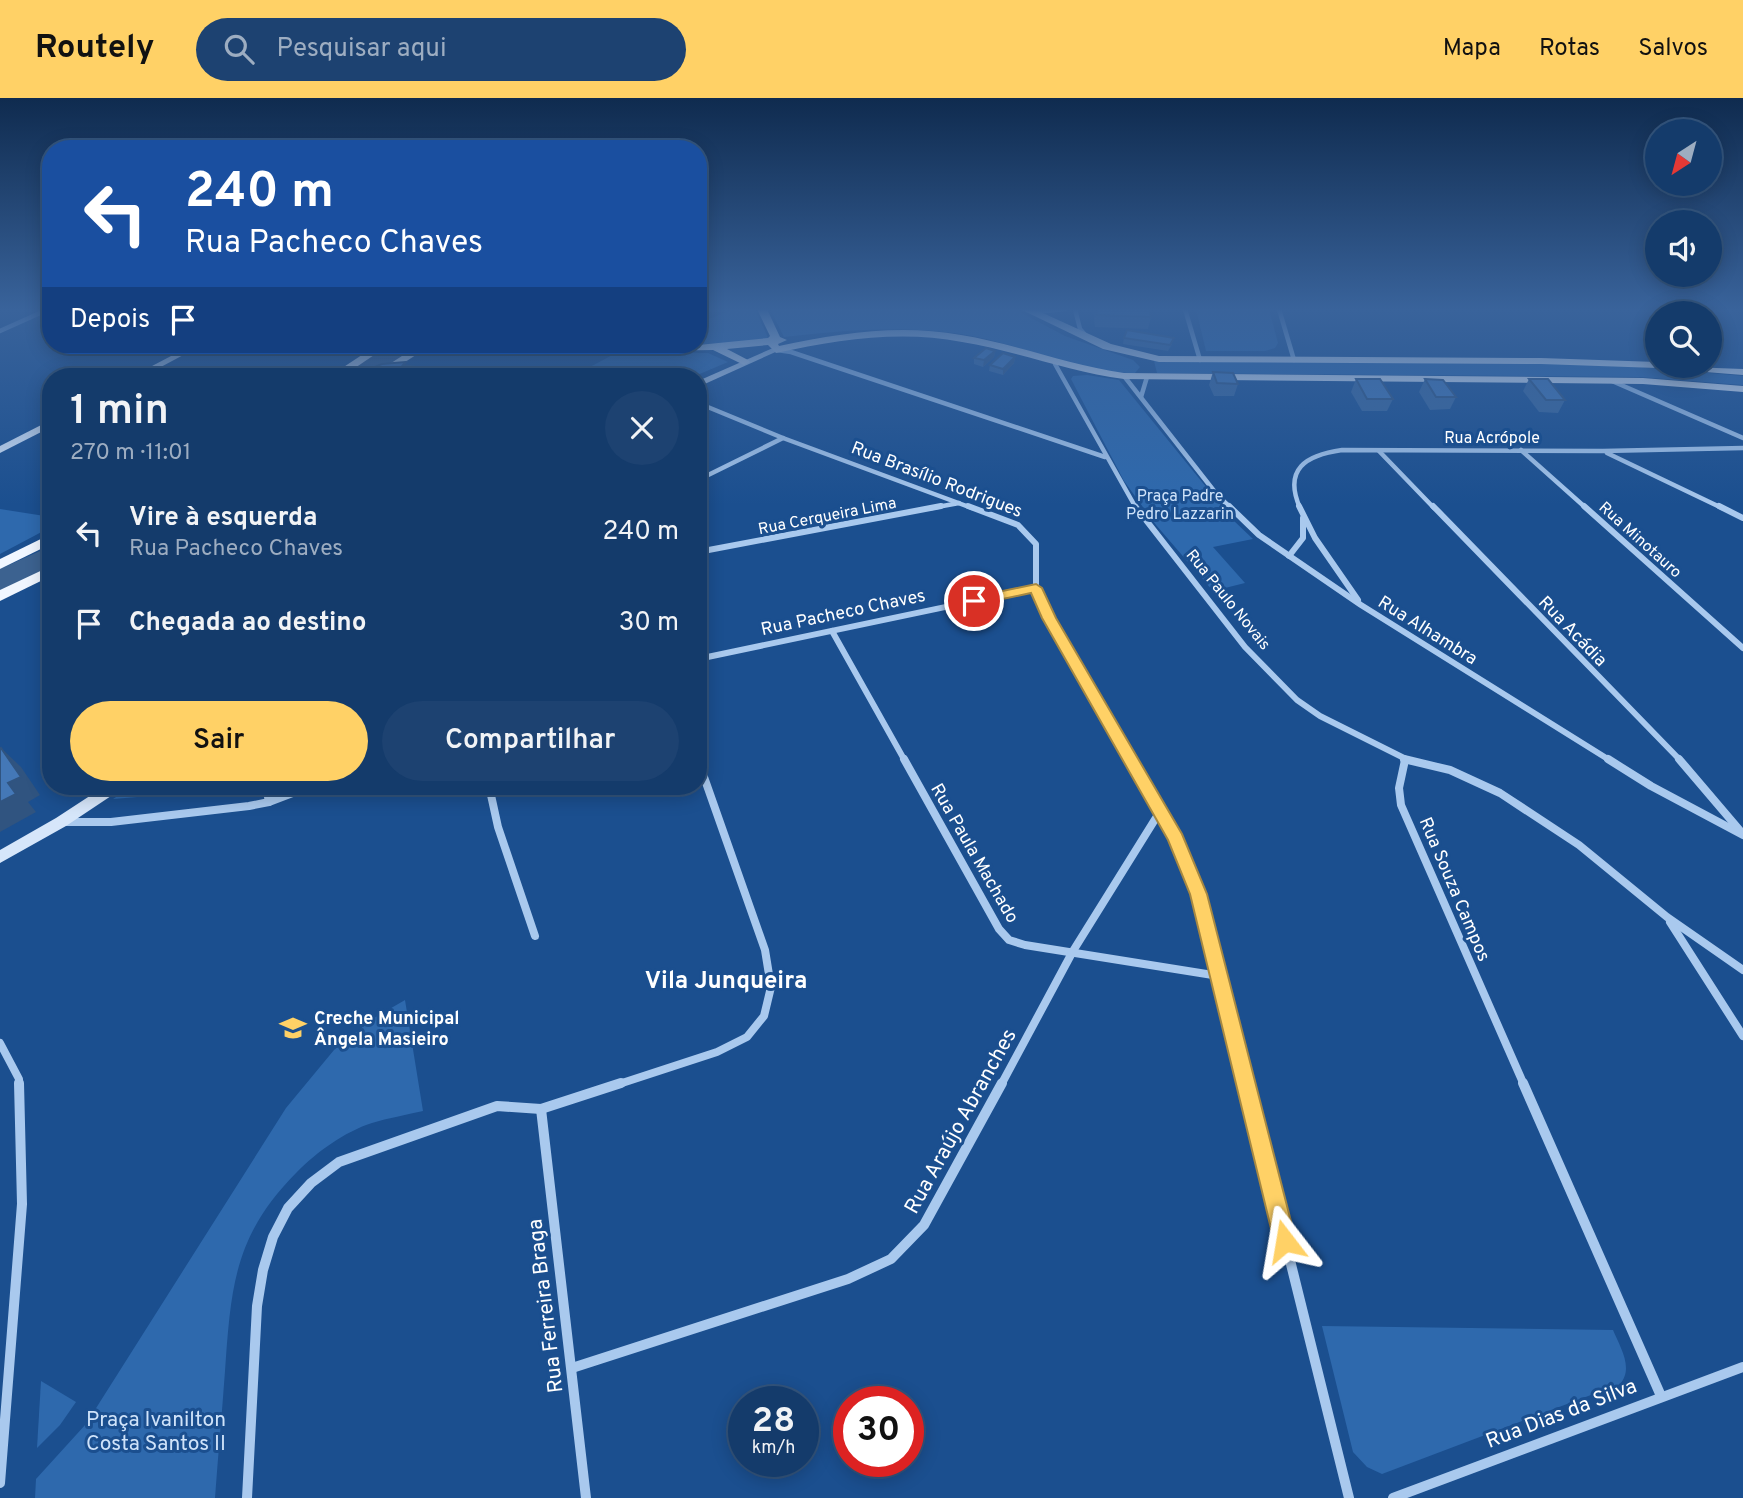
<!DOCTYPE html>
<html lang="pt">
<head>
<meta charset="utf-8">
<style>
  body { margin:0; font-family:Overpass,sans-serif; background:#1d4271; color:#f1f3f6; height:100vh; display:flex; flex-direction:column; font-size:26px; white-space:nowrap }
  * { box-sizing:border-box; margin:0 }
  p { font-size:23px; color:#9dadc1 }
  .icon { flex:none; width:38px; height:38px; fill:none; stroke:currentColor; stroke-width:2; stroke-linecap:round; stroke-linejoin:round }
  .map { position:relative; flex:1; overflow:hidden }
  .panel { position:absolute; left:42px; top:270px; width:665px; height:427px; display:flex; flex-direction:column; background:#143b6b; border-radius:28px; box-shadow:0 4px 18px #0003,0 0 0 2px #33557e }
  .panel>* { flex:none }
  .guide { position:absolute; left:42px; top:42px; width:665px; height:214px; border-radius:28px; box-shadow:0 4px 18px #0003,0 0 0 2px #33557e; background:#1a4fa0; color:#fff; overflow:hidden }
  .needle { width:46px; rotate:216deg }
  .buttons { position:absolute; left:1645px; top:21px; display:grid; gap:14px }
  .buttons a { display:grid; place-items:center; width:77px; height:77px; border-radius:50%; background:#143b6b; box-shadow:0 4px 18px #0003,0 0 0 2px #33557e; font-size:35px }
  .speed { position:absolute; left:728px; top:1288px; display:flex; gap:14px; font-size:35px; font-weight:700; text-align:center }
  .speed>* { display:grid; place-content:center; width:91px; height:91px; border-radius:50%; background:#143b6b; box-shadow:0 4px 18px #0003,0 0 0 2px #33557e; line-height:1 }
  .speed small { font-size:18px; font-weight:400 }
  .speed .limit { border:10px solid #d22; background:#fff; color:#111 }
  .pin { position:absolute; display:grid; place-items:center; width:60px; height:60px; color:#fff; margin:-30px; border:4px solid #fff; border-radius:50%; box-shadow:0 2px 7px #0007 }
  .me { position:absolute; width:77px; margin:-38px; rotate:346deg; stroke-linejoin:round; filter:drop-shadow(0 0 5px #0008) }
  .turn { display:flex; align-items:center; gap:24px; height:147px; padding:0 28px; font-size:32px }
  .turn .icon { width:91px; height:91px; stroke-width:2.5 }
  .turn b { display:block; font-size:49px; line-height:60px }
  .then { display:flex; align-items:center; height:66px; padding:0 28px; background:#0003; gap:14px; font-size:26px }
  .round { display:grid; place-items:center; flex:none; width:74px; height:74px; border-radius:37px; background:#1d4271 }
  .headline { display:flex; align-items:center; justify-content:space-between; height:119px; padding:0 28px }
  h1 { font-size:42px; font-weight:600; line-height:52px }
  .action { display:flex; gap:14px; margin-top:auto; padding:14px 28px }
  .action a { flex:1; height:80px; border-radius:42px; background:#ffd166; color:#111; font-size:28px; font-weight:600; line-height:80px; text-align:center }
  .action a+a { background:#1d4271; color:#f1f3f6 }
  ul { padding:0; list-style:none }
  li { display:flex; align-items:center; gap:21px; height:91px; padding:0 28px }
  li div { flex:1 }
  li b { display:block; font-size:26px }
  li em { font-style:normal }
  header { display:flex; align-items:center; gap:42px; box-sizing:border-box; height:98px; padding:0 35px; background:#ffd166; color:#111 }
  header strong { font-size:33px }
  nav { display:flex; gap:38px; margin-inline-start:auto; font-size:24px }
  .search { width:490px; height:63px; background:#1d4271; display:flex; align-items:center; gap:18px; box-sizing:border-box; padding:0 24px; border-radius:38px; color:#9dadc1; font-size:26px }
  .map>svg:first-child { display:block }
  .green { fill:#2e69ad }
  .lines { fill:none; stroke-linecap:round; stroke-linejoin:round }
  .river { fill:#3c6290; fill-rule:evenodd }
  .street-far3 { stroke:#a9c9ee; stroke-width:4.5 }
  .street-far2 { stroke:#a9c9ee; stroke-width:6 }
  .street-far1 { stroke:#a9c9ee; stroke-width:8 }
  .street { stroke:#a9c9ee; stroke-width:10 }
  .secondary { fill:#d6e6fa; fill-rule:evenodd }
  .primary { fill:#f0f6ff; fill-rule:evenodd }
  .wall { fill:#3a679d }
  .shaded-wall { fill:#305480 }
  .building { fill:#4478b7; stroke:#305480; stroke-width:2 }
  .route { fill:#ffd166; stroke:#a68842; stroke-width:2 }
  .labels { text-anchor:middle; stroke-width:6; stroke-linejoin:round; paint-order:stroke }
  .far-street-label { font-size:16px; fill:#fff; stroke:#1b4f8f }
  .far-park-label { font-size:16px; fill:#cfe3fa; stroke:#1b4f8f }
  .street-label { font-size:18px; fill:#fff; stroke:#1b4f8f }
  .poi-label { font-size:18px; font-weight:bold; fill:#fff; stroke:#1b4f8f; text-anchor:start }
  .near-street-label { font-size:21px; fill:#fff; stroke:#1b4f8f }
  .near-park-label { font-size:21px; fill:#cfe3fa; stroke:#1b4f8f }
  .district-label { font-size:24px; font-weight:bold; fill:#fff; stroke:#1b4f8f }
</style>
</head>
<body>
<header>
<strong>Routely</strong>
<div class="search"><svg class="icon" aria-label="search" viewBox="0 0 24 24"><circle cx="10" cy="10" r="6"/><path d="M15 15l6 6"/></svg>Pesquisar aqui</div>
<nav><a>Mapa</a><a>Rotas</a><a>Salvos</a></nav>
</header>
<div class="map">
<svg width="1743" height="1400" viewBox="0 0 1743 1400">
  <rect width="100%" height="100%" fill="#1b4f8f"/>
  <!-- green -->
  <g class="green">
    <path d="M735,211H755L769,242C732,245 697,247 660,247H698V225Z"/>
    <path d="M770,211H1014L1065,238L1133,262L1140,269L1135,275C1080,275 1030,250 977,239C911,226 850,232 784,239Z"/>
    <polygon points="1196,211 1269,211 1278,245 1275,250 1265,253 1206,253"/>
    <polygon points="618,254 708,255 728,264 695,278 573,278"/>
    <polygon points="1154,263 1567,266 1640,269 1743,278 1743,287 1640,279 1157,275"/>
    <polygon points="1087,277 1119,282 1233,422 1253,441 1213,449 1245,485 1213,493 1156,427 1124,383 1071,281 1073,278"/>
    <polygon points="0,411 51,419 51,429 0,456"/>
    <polygon points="133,688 259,688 259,689 113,701"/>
    <path d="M405,902L423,1013C406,1017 388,1020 372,1025C344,1034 317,1054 297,1074C234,1137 231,1189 225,1273C222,1315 218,1358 215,1400H35L36,1381L86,1326L286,1010L334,952L374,920Z"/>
    <path d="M1322,1228L1613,1232C1620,1249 1634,1270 1620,1286L1382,1376L1367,1369L1353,1354Z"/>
    <polygon points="41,1283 76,1304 60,1327 37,1350"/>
  </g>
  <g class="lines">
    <!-- river -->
    <g class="river">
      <polygon points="390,247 418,247 414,252 374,278 345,278 348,273"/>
      <polygon points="51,448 51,470 11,491 0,494 0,471"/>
    </g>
    <!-- street-far3 -->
    <g class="street-far3">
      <polyline points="1075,211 1080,231 1087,239"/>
      <polyline points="1185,211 1200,262"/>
      <polyline points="1279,211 1294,262"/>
      <polyline points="1035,214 1065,211"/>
      <polyline points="0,233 49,211"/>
      <polyline points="777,252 791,254 1105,359"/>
      <polyline points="1055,266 1136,410"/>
      <polyline points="1124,278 1218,398 1231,410"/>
      <polyline points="1612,283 1743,340"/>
      <polyline points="1141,299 1147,279"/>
      <polyline points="698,305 783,340 972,410"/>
      <polyline points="1521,352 1586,410"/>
      <polyline points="1379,353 1434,410"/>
      <polyline points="1607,355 1722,410"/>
      <polyline points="698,382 783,340"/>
      <polyline points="932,410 959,405"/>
      <path d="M1300,410C1283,371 1306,357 1342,352L1603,353L1743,350"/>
    </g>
    <!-- street-far2 -->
    <g class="street-far2">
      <polyline points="968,408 1018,427 1036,446 1036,490 1042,507 1131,663"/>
      <polyline points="1135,408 1245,549 1297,602 1320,618 1410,663"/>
      <polyline points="1229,408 1259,437 1361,507 1611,663"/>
      <polyline points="1299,408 1315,440 1358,502"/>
      <polyline points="1433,408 1681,663"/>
      <polyline points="1584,408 1743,550"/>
      <polyline points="1719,408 1743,420"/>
      <polyline points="698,454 941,408"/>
      <polyline points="1289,458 1303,440 1303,420"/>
      <polyline points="832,533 905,663"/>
      <polyline points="698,561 1036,490"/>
    </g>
    <!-- street-far1 -->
    <g class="street-far1">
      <polyline points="904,661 999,831 1009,842 1025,847 1219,878"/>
      <polyline points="1130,661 1176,741 1199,796 1246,987"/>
      <polyline points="1404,661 1450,672 1500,695 1579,747 1667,819 1743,872"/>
      <polyline points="1608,661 1651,688 1743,737"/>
      <polyline points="1679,661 1742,735"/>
      <polyline points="1405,662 1399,690 1401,707 1524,987"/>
      <polyline points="266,688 269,704"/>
      <polyline points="489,688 498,729 535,838"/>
      <polyline points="64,724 111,724 249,708 269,704 311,688"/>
      <polyline points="1670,824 1743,938"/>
      <polyline points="0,945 19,981 19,987"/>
      <polyline points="616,987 717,954 747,939 764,918 771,889 765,852 698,662"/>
      <polyline points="1001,987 1073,853 1159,715"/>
    </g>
    <!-- street -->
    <g class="street">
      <polyline points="1246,985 1349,1400"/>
      <polyline points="1523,985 1661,1298"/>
      <polyline points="541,1011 586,1400"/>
      <polyline points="572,1270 848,1181 891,1161 924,1127 1002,985"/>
      <polyline points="0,1385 22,1106 19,985"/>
      <polyline points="247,1400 257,1208 263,1172 273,1139 288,1110 311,1085 339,1064 497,1008 541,1011 621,985"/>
      <polyline points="1393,1400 1743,1269"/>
    </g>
    <!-- secondary -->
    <g class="secondary">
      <polygon points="192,247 202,247 144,278 133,278"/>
      <polygon points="773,250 780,252 698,289 698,283"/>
      <polygon points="51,322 51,329 0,355 0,348"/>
      <polygon points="105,688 122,688 120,692 66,728 0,765 0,752 56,720"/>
    </g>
    <!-- primary -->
    <g class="primary">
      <path d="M757,211H767L780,239L787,242L778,246L779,248C840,235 899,226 961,237C1016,246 1068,267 1124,275L1643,280L1743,288V294L1643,286L1124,281C1069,274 1017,253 962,244C899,232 838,242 776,255L768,247L727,251L748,262L750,264L744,267L713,252L655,253L611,250L606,247H698L768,240L770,238Z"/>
      <polygon points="1020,211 1034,211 1111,246 1159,258 1541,260 1657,264 1657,268 1662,268 1657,270 1541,266 1159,264 1103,251"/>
      <polygon points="377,247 389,247 343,278 330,278"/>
      <polygon points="419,247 431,247 384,278 371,278"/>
      <polygon points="1662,268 1743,271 1743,277 1668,271"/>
      <polygon points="51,436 51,446 0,471 0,461"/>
      <polygon points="51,468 51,478 0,503 0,492"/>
    </g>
  </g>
  <!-- wall -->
  <g class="wall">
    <polygon points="1095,211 1149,211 1151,219 1148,231 1095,229 1094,221"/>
    <polygon points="1124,240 1172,246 1168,253 1123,246"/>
    <polygon points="277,247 305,247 296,252"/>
    <polygon points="995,253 994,259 983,269 974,266 974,260"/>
    <polygon points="1015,259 1014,265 1003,277 989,273 990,267"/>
    <polygon points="1213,274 1238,286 1234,298 1214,298 1209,287"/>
    <polygon points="1356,281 1393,301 1387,313 1362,313 1351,294"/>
    <polygon points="1425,281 1456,299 1450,311 1430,312 1419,294"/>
    <polygon points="1529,281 1565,302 1558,315 1539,314 1523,293"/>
  </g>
  <!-- shaded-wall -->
  <g class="shaded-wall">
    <polygon points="293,247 305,247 296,252"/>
    <polygon points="995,253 994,259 983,269 984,262"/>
    <polygon points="1015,259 1014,265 1003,277 1003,271"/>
    <polygon points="423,270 425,278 416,278"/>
    <polygon points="1,650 21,669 40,697 28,704 36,714 0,734 0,704 8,685"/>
  </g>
  <!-- building -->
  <g class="building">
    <polygon points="1096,211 1149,211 1151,219 1097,217"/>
    <polygon points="1127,232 1174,240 1170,247 1124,240"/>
    <polygon points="986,250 995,253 984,262 974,260"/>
    <polygon points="1003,255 1015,259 1003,271 990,267"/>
    <polygon points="406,264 403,267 423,270 416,278 360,278 367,272 382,266"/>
    <polygon points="1213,274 1233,275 1238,286 1217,285"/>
    <polygon points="1356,281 1380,281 1393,301 1367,301"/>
    <polygon points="1425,281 1443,282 1456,299 1436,299"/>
    <polygon points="1529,281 1548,281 1565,302 1546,302"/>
    <polygon points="1,650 21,679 8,685 16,696 0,704 0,651"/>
  </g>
  <!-- sky -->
  <linearGradient id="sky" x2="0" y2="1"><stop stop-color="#0f2b4f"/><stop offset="0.52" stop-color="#39639b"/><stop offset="1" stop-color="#39639b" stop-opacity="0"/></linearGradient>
  <rect width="1743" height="407" fill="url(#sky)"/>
  <!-- route -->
  <polygon class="route" points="1036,486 1042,490 1056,520 1182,736 1207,796 1296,1143 1293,1151 1285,1154 1277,1151 1274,1143 1190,796 1168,742 1042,520 1031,495 974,507 967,503 974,499"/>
  <!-- icons -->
  <defs>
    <symbol id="school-bare" viewBox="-9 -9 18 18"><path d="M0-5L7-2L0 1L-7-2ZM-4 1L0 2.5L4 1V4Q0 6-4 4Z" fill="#ffd166" stroke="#1b4f8f" stroke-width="2.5" paint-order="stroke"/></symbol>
  </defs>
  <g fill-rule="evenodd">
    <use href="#school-bare" x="274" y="911" width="38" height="38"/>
  </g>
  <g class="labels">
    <!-- far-street labels -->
    <g class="far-street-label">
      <text x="1492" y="345">Rua Acrópole</text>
      <text transform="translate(827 417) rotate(-11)" y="6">Rua Cerqueira Lima</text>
      <text transform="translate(1641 441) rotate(42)" y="6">Rua Minotauro</text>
      <text transform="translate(1229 501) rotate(51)" y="6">Rua Paulo Novais</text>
    </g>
    <!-- far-park labels -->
    <g class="far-park-label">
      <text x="1180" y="403">Praça Padre<tspan x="1180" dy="18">Pedro Lazzarin</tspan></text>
    </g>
    <!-- street labels -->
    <g class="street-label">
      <text transform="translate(937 381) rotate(21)" y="6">Rua Brasílio Rodrigues</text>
      <text transform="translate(843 514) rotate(-12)" y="6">Rua Pacheco Chaves</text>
      <text transform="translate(1428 532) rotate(32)" y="6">Rua Alhambra</text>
      <text transform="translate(1573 533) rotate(46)" y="6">Rua Acádia</text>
      <text transform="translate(975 755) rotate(60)" y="6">Rua Paula Machado</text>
      <text transform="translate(1455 791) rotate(67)" y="6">Rua Souza Campos</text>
    </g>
    <!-- poi labels -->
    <g class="poi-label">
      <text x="314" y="926">Creche Municipal<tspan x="314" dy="21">Ângela Masieiro</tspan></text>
    </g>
    <!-- near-street labels -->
    <g class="near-street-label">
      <text transform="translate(960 1023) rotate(-61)" y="7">Rua Araújo Abranches</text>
      <text transform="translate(545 1208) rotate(-97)" y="7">Rua Ferreira Braga</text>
      <text transform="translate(1561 1315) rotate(-21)" y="7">Rua Dias da Silva</text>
    </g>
    <!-- near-park labels -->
    <g class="near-park-label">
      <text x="156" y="1328">Praça Ivanilton<tspan x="156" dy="24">Costa Santos II</tspan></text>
    </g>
    <!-- district labels -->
    <g class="district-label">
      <text x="726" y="890">Vila Junqueira</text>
    </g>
  </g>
</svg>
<div class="buttons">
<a><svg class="needle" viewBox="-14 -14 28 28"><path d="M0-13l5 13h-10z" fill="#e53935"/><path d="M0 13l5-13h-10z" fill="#9dadc1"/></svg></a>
<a><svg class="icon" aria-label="sound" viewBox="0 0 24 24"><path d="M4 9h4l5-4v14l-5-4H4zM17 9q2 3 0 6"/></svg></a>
<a><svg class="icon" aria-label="search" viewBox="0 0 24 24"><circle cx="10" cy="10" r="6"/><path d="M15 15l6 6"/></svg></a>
</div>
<div class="speed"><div>28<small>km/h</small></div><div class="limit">30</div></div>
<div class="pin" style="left:974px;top:503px;background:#d93025"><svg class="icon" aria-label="arrive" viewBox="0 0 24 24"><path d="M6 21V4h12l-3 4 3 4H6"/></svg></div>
<svg class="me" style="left:1285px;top:1143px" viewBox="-20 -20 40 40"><path d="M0-17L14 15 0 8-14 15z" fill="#ffd166" stroke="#fff" stroke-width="4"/></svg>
<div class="guide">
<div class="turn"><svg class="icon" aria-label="left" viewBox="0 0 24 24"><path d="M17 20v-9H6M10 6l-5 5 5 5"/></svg><div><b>240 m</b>Rua Pacheco Chaves</div></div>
<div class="then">Depois<svg class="icon" aria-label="arrive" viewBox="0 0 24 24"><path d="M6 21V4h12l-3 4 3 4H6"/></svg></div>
</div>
<section class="panel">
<div class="headline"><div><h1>1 min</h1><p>270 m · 11:01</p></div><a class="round"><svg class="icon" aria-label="close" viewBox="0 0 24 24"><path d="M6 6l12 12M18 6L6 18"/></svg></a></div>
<ul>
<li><svg class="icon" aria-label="left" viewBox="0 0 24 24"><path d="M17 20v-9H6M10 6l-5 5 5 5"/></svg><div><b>Vire à esquerda</b><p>Rua Pacheco Chaves</p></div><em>240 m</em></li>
<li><svg class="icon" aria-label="arrive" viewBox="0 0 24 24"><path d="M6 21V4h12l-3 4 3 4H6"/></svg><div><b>Chegada ao destino</b></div><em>30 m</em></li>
</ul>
<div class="action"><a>Sair</a><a>Compartilhar</a></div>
</section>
</div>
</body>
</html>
